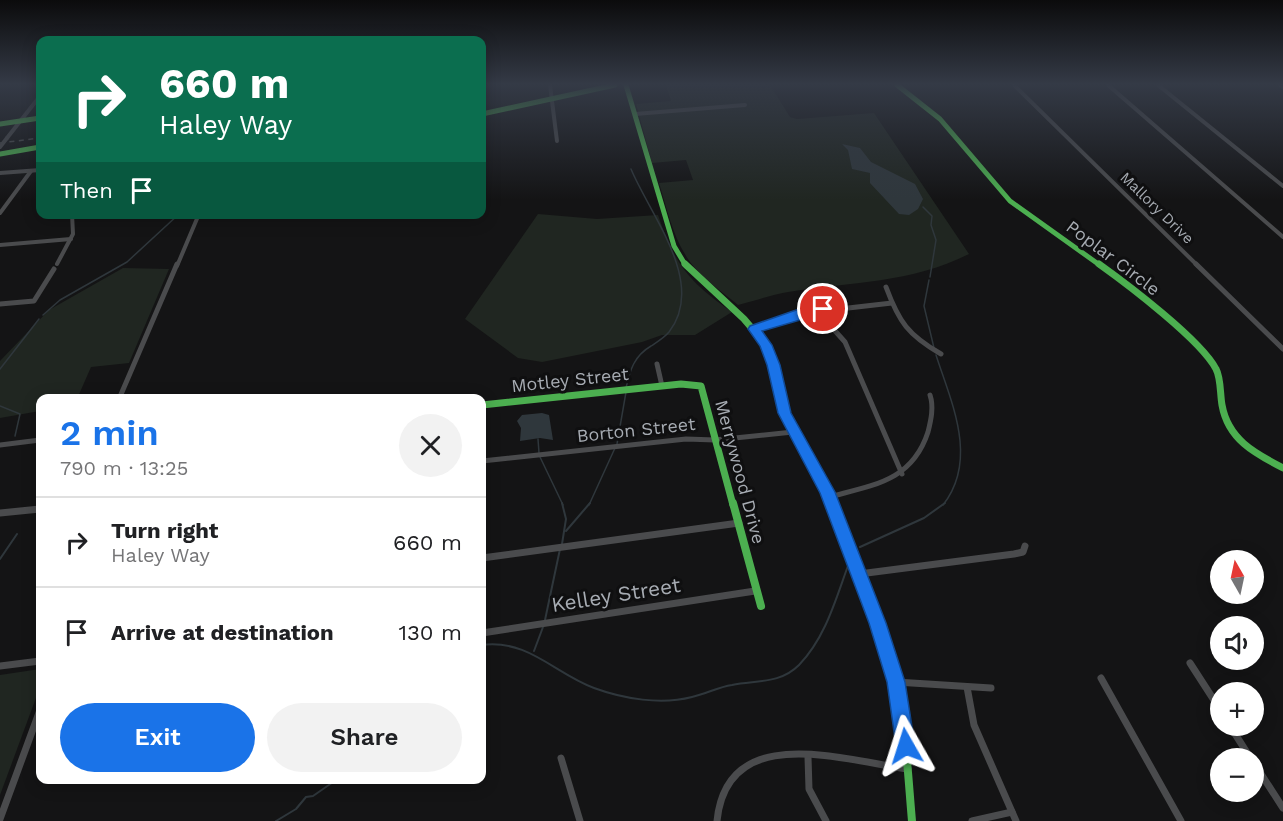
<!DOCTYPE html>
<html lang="en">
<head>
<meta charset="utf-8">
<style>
  body { margin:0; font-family:"Work Sans",sans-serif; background:#f2f2f2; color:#202124; height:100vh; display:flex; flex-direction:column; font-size:22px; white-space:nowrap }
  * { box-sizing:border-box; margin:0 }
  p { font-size:20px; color:#757577 }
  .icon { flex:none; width:33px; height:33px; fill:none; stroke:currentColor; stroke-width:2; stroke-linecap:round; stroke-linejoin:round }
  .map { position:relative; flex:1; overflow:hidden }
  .details { position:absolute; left:36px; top:394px; width:450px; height:390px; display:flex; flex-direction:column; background:#fff; border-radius:12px; box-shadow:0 3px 15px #0003 }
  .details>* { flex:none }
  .guide { position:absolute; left:36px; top:36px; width:450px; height:183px; border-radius:12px; box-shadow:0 3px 15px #0003; background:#0b6e4f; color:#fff; overflow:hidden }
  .needle { width:39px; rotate:351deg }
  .fabs { position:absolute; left:1210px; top:550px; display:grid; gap:12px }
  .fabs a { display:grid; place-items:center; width:54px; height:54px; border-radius:50%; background:#fff; box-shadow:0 3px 15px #0003; font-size:30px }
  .pin { position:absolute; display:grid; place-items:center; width:51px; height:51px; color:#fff; margin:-26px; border:3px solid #fff; border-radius:50%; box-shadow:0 2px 6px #0007 }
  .me { position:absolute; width:66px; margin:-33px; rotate:354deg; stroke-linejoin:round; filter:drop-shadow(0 0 4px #0008) }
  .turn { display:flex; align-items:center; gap:21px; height:126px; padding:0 24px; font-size:27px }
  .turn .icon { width:78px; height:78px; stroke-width:2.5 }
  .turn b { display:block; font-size:42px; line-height:51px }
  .then { display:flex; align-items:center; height:57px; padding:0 24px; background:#0003; gap:12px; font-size:22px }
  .round { display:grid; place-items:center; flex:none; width:63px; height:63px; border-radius:32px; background:#f2f2f2 }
  .headline { display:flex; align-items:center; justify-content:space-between; height:102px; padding:0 24px }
  h1 { font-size:36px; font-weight:600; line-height:45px; color:#1a73e8 }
  .button { display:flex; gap:12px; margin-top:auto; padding:12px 24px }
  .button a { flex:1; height:69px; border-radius:36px; background:#1a73e8; color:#fff; font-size:24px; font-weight:600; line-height:69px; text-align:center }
  .button a+a { background:#f2f2f2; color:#202124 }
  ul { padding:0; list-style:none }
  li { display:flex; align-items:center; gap:18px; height:90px; padding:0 24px; border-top:2px solid #e0e0e0 }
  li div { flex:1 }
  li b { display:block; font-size:22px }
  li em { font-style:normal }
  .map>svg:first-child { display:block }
  .green { fill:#202621 }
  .water { fill:#2f373c }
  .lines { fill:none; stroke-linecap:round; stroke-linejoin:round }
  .stream-far1 { stroke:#2f373c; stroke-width:1.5 }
  .stream { stroke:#2f373c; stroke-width:2 }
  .street-far2 { stroke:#4a4b4d; stroke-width:4 }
  .street-far1 { stroke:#4a4b4d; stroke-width:5 }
  .street { stroke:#4a4b4d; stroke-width:7 }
  .fast-far2 { stroke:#4caf50; stroke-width:5 }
  .fast-far1 { stroke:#4caf50; stroke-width:7 }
  .fast { stroke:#4caf50; stroke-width:8 }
  .rail { stroke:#4c4d4f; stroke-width:1.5; stroke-dasharray:5 4.5; stroke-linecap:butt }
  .street-bridge { stroke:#4a4b4d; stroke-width:4 }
  .route { fill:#1a73e8; stroke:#114b97; stroke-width:1.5 }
  .labels { text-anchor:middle; stroke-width:6; stroke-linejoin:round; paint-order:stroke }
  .far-street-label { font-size:15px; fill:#a7acb3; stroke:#0f0f10 }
  .street-label { font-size:18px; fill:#a7acb3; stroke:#0f0f10 }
  .near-street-label { font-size:21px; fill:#a7acb3; stroke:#0f0f10 }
</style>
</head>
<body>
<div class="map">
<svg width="1283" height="821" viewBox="0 0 1283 821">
  <rect width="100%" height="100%" fill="#141415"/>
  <!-- green -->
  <g class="green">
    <path d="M666,85H770L790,117L797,119L874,113L969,254C912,283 850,282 788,292C771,295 754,301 738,305C724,293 707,282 695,268C674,244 668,212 659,183L693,180L686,160L652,163L636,104L671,101Z"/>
    <path d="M538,214L597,219L658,215C675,265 689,282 732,312L695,335H662L642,342L542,362L518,358L465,319Z"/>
    <polygon points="123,268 169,269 129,363 91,367 77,399 40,399 40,411 0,418 0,361 49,310"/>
    <polygon points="40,669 40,687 0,795 0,675"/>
  </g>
  <!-- water -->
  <g class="water">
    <polygon points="842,144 860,148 871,162 915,184 923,199 918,209 909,215 899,214 870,183 870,173 852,169 848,150"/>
    <polygon points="542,413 549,415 553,440 540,438 520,441 521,428 517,421 522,415"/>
  </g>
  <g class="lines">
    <!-- stream-far1 -->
    <g class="stream-far1">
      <polyline points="923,207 932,216 931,225 936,240 930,277"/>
      <polyline points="929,280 924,306 934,348"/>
      <polyline points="43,315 60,300 127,262 179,214"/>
      <path d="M936,355C951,402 979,459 943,505"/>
      <polyline points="0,369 39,319"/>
      <path d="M626,388C630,370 634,356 651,346C657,342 664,338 669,332C707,283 650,215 631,169"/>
      <polyline points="0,406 20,414 15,436"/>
      <polyline points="538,439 539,453"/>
      <polyline points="617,444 626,392"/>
      <polyline points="540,457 563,505"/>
      <polyline points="589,505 615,448"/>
    </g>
    <!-- stream -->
    <g class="stream">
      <polyline points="566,531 590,503"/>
      <polyline points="562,544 566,519 562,503"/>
      <polyline points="860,547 924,518 945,503"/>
      <polyline points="0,559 17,534"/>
      <polyline points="545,620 560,549"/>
      <path d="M482,645C528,639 554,673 594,688C624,699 661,705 692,697C706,694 718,687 732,685C757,680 780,684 799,665C826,637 836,598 849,563"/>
      <polyline points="534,651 543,627"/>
      <polyline points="276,821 296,809 306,797 313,796 336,780"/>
    </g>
    <!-- street-far2 -->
    <g class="street-far2">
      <polyline points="550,85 557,141"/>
      <polyline points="1014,85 1198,266"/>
      <polyline points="1108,85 1283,237"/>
      <polyline points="1158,85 1283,186"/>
      <polyline points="1280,85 1283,87"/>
      <polyline points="635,114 745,105"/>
      <polyline points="7,138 40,96"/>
      <polyline points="0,173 40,170"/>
      <polyline points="0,213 31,171"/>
      <polyline points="0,245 71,239"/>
      <polyline points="57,264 73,234 72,214"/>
      <polyline points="177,266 199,214"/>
    </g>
    <!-- street-far1 -->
    <g class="street-far1">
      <polyline points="1196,264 1283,349"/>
      <path d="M886,287C899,322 908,335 941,354"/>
      <polyline points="0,304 34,301 54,269"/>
      <polyline points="809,312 828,323 845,342 902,474"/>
      <polyline points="754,329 822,311 892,303"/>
      <polyline points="657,364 662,386"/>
      <polyline points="119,399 177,264"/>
      <polyline points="0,445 40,440"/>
      <polyline points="482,461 686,439 715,440 793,432"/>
      <path d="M829,497C874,485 912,481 928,432C931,420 934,407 930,395"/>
    </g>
    <!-- street -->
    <g class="street">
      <polyline points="0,513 40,509"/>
      <polyline points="482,558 739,523"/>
      <polyline points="859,574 1014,554 1023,552 1025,546"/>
      <polyline points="482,633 755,591"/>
      <polyline points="1190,663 1221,711"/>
      <polyline points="0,666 40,661"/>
      <polyline points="1101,678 1181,821"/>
      <polyline points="896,682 991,688"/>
      <polyline points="967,687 974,725 1016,821"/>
      <polyline points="1230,726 1251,759"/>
      <polyline points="808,757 809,789 826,821"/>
      <polyline points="561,758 580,821"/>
      <polyline points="1254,763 1283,808"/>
      <polyline points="0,819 40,710"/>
      <path d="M717,821C727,721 842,760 908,769"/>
      <polyline points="972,821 1012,812"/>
    </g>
    <!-- fast-far2 -->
    <g class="fast-far2">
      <polyline points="626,85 674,246 686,266"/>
      <polyline points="897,85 940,119 1010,201 1101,266"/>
      <polyline points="482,114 615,85"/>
      <polyline points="0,124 40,118"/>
      <polyline points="0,154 40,147"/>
    </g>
    <!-- fast-far1 -->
    <g class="fast-far1">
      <polyline points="685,264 744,319 766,345 785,413 832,505"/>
      <path d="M1099,264C1127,284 1201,340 1216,369C1221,378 1220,394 1222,405C1228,439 1254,453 1283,468"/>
      <polyline points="482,405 681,384 701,386 733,505"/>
    </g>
    <!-- fast -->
    <g class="fast">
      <polyline points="733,503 761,606"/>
      <path d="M832,503C855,562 883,622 896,684C906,729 908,776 912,821"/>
    </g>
    <!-- rail -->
    <polyline class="rail" points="0,143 40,138"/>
    <!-- street-bridge -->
    <polyline class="street-bridge" points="0,147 7,138"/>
  </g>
  <!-- sky -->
  <linearGradient id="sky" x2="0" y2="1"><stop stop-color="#0b0b0c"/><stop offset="0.42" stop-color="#343a46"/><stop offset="1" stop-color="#343a46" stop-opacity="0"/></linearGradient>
  <rect width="1283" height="200" fill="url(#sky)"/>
  <!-- route -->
  <polygon class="route" points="823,305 828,306 828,312 762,331 772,345 780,365 791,413 835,492 886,623 905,682 915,746 912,753 906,756 899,753 896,746 887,682 869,623 820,493 778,413 767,365 760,346 748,329 750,326 799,309"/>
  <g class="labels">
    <!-- far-street labels -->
    <g class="far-street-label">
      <text transform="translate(1157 208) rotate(44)" y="5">Mallory Drive</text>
    </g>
    <!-- street labels -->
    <g class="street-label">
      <text transform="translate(1113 258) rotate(37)" y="6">Poplar Circle</text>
      <text transform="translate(570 380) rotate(-6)" y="6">Motley Street</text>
      <text transform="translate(636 430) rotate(-6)" y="6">Borton Street</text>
      <text transform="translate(740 472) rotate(75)" y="6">Merrywood Drive</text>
    </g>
    <!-- near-street labels -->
    <g class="near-street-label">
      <text transform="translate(616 595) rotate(-9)" y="7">Kelley Street</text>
    </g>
  </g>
</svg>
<div class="fabs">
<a><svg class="needle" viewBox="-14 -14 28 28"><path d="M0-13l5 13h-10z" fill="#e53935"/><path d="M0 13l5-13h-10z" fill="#757577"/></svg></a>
<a><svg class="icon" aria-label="sound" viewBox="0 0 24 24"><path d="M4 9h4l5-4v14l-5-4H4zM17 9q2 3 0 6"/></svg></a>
<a>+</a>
<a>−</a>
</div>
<div class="pin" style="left:823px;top:309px;background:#d93025"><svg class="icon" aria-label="arrive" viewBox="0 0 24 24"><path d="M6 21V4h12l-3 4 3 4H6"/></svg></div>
<svg class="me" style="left:906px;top:746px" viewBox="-20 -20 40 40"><path d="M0-17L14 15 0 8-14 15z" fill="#1a73e8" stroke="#fff" stroke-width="4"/></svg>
<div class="guide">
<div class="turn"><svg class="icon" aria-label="right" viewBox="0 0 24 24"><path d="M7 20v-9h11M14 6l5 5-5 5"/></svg><div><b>660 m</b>Haley Way</div></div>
<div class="then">Then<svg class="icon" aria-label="arrive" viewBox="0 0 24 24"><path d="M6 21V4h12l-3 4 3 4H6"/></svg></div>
</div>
<section class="details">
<div class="headline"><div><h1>2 min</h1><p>790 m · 13:25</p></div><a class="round"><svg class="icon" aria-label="close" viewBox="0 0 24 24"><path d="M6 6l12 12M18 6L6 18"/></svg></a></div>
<ul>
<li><svg class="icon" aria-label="right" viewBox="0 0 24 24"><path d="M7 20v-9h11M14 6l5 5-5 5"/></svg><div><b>Turn right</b><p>Haley Way</p></div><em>660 m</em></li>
<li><svg class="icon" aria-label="arrive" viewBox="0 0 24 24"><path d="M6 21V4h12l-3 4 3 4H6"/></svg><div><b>Arrive at destination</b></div><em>130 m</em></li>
</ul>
<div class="button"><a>Exit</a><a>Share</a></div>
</section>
</div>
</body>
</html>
